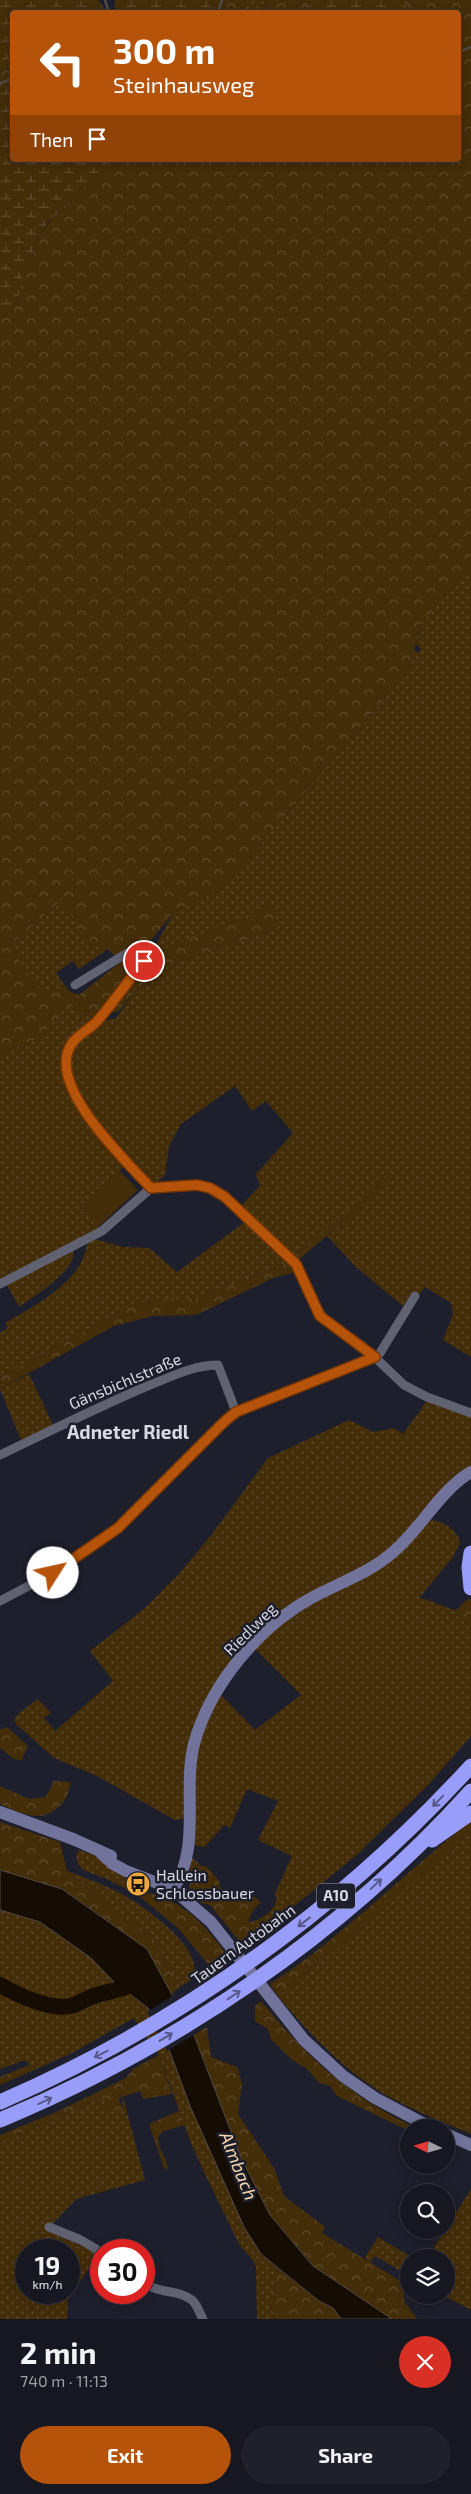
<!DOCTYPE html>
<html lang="en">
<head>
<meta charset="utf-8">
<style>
  body { margin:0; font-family:"Exo 2",sans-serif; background:#1f202a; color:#f1f3f6; height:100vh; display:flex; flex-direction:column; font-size:19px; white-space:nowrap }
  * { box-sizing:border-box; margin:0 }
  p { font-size:16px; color:#9e9fa5 }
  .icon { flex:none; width:28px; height:28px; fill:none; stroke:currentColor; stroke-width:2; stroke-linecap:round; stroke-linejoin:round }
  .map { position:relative; height:2319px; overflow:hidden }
  .sheet { display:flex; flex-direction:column; background:#161721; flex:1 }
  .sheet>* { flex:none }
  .banner { position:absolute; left:10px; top:10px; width:451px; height:152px; border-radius:5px; box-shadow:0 2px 12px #0003,0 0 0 1px #35363f; background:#b45309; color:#fff; overflow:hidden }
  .needle { width:32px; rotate:275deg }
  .tools { position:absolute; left:400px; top:2119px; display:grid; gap:10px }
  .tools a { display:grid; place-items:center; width:55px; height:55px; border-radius:50%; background:#161721; box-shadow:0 2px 12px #0003,0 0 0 1px #35363f; font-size:25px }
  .speed { position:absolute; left:15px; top:2239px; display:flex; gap:10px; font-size:25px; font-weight:700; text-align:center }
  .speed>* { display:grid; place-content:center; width:65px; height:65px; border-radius:50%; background:#161721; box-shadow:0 2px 12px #0003,0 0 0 1px #35363f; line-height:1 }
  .speed small { font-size:12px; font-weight:400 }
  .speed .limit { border:8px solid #d22; background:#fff; color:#111 }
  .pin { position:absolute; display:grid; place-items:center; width:42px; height:42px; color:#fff; margin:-21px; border:2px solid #fff; border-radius:50%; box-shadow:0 1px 5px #0007 }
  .me { position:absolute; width:55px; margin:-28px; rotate:55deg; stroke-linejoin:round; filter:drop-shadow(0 0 4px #0008) }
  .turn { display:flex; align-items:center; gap:18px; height:105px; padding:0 20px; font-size:22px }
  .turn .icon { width:65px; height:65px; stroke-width:2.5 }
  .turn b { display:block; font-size:35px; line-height:42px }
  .then { display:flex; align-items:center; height:48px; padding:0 20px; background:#0003; gap:10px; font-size:19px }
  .round { display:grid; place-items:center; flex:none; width:52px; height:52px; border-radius:26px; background:#1f202a }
  .summary { display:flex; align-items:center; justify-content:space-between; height:85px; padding:0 20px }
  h1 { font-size:30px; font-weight:700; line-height:38px }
  .cta { display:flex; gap:10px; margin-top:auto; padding:10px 20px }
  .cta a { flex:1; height:58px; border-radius:30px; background:#b45309; color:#fff; font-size:20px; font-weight:700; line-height:58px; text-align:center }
  .cta a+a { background:#1f202a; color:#f1f3f6 }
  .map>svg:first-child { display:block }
  .grass { fill:url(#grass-dots); fill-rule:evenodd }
  .forest { fill:url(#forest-crowns) }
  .wetland { fill:url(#wetland-marsh) }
  .park { fill:#442d09 }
  .water { fill:#150c03; stroke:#504a46 }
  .pier { fill:#1e1f2c }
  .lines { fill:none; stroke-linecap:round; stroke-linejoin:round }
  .stream { stroke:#504a46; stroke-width:2.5 }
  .river { stroke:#150c03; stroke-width:16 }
  .street { stroke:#606171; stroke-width:9 }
  .secondary { stroke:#71739a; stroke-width:12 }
  .highway { stroke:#999dfa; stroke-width:15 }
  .oneway { stroke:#555889 }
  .route-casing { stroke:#753606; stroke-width:12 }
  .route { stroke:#b45309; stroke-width:9 }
  .labels { text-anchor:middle; stroke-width:5; stroke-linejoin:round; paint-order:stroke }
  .shield { fill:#1e1f2c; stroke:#a0a1ab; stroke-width:1 }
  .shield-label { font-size:15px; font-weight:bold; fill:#d8d9e2 }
  .street-label { font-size:16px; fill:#d8d9e2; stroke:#1e1f2c }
  .poi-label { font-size:16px; fill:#d8d9e2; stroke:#1e1f2c; text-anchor:start }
  .water-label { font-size:18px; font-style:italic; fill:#f7d8af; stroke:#1e1f2c }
  .quarter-label { font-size:19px; font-weight:bold; fill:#d8d9e2; stroke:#1e1f2c }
</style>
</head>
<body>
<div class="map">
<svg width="471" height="2319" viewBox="0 0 471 2319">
  <defs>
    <pattern id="grass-dots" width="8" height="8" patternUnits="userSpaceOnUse" patternTransform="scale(1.25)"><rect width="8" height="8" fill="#442d09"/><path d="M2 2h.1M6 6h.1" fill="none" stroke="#5e4b2d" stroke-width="1.8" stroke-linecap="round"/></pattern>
    <pattern id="forest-crowns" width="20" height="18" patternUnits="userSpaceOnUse" patternTransform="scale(1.25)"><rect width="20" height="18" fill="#442d09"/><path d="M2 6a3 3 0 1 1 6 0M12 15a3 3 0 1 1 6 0" fill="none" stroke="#5e4b2d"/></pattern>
    <pattern id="wetland-marsh" width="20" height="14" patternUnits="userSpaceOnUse" patternTransform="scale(1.25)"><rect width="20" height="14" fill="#442d09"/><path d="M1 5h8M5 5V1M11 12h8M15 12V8" fill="none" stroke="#5e4b2d"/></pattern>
  </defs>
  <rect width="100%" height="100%" fill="#1e1f2c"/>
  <!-- grass -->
  <g class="grass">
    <polygon points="245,0 266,0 265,12 241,12"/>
    <path d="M471,564V1357L443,1340L453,1314L451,1303L425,1287L417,1297L411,1294L403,1306L356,1267L327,1236L393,1179L389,1174L294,1257L240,1207L260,1186L256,1174L293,1133L266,1101L252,1111L235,1086L181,1124L169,1146L165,1175L153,1186C129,1158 47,1082 77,1044C83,1035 91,1028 101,1027L100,1022L116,1018L136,990L169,966L280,928L150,955L174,912L224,887L410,668L414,650L418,653L421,649L416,644L420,625Z"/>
    <polygon points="61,901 93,948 102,942 108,949 79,969 73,961 56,973 69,991 40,991 10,945"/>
    <path d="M65,1004L95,1019C77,1038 59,1049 64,1077L125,1165L79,1207L100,1229L0,1281V1055L43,1035Z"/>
    <path d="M246,1221L290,1262L194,1299H157L130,1306L0,1377V1333L8,1328L5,1323C32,1307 70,1288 83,1258C85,1253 86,1248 88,1243L94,1239L123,1247L149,1248L177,1272Z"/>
    <path d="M73,1251C79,1268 32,1298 19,1307L6,1283Z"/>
    <polygon points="29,1374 53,1425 21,1440 0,1389"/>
    <polygon points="427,1401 471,1417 471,1469 389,1553 277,1618 203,1713 183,1819 175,1820 97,1776 54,1758 17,1725 14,1720 19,1713 38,1699 51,1713 44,1718 55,1731 113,1681 90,1651 144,1609 179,1574 212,1534 268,1458 349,1420 373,1432 394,1428 403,1434"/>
    <path d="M430,1520C443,1520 458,1531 460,1543L453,1557L419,1598C432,1600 443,1607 456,1610L471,1627V1736L429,1784L358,1854L272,1924H268L263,1928V1931L253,1938L248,1923C262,1919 274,1913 277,1897L274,1896L292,1856L258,1840L278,1801L247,1789L230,1828L224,1825L205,1847L193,1845L196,1749L220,1694L255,1730L301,1695L255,1649L273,1629L341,1586Z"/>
    <path d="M471,1832V2134C442,2122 412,2110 384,2094C342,2069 309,2033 278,1996L367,1924L444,1854Z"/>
    <polygon points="79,1850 99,1857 121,1873 129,1884 149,1893 139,1896 107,1879 83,1870 78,1864 76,1855"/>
    <path d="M67,1871C85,1878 103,1884 120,1893C140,1903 209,1951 192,1978C190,1982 183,1985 180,1987L152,1937Z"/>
    <polygon points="0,1910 40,1922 91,1958 114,1982 148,2008 170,2052 190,2106 261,2254 276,2267 271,2311 277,2319 257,2319 256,2267 252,2259 240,2246 204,2172 191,2143 159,2055 134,2018 74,2052 32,2071 26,2060 0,2069"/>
    <path d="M102,2097L122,2109L123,2097L145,2180L76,2199L47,2230L99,2254L68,2299L67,2319H0V2144ZM26,2250H69V2292H26Z"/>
    <polygon points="471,2189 471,2310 443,2295 446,2295 446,2258 428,2257"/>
    <polygon points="378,2237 411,2257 409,2258 409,2276 375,2256 370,2262 365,2257"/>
  </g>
  <!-- forest -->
  <g class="forest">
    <polygon points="215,0 245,0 241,12 211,12 215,8"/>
    <polygon points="266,0 308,0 308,1 304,9 284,12 265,12"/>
    <polygon points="409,0 471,0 471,564 420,625 410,668 224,887 174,912 140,954 114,955 102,943 93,948 61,901 10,945 40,991 69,991 79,995 127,957 143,967 150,955 271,905 280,928 169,966 136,990 119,1011 95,1019 65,1004 43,1035 0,1055 0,312 8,314 17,304 23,272 32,260 35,242 50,221 64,209 84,186 93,183 110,160 459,160 459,12 403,12"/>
    <polygon points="12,67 12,81 0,89 0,72"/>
    <polygon points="389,1173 394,1179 297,1261 294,1257"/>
    <polygon points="290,1262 296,1272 273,1278 196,1315 153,1316 114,1326 0,1389 0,1377 130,1306 157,1299 194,1299"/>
    <polygon points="469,1598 471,1601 471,1627 456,1610"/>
    <polygon points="7,1727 28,1746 22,1760 14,1759 0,1748 0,1730"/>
    <path d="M54,1781L70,1782C70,1798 56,1815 38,1816C27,1816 10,1809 0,1804V1786L29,1799L46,1797Z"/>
    <path d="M471,1821V1832L444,1854L367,1924L278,1996L270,1984C343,1937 402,1874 471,1821Z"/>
    <polygon points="0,1822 60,1842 67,1871 152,1937 180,1987 171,1994 147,1949 62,1889 0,1870"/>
    <path d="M191,1857L201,1866H206L219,1881L220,1888L255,1897L261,1902C247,1917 247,1919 253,1939L241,1943L210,1905L201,1903L189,1889C191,1878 188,1868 191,1857Z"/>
    <path d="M149,1893C185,1902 206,1926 227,1955C222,1963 216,1966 208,1964L178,1928L139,1896Z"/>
    <path d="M261,2001C310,2060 345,2093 414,2127L409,2128V2131L337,2096L330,2086L319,2083L307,2069L291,2059L271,2039L268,2029L255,2021V2006Z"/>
    <polygon points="207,2027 211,2057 237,2067 242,2083 238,2114 274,2168 284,2196 325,2227 322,2233 404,2283 404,2301 417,2319 392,2319 313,2266 270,2215 241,2158 194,2035"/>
    <polygon points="159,2055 172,2094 143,2099 140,2091 119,2098 122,2109 107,2113 102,2097 0,2144 0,2135 54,2113 126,2078 133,2069"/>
    <polygon points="29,2065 32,2071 0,2085 0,2077"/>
    <path d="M179,2111L185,2125L163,2131L158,2137C157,2149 168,2158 168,2171L164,2168L149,2124Z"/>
    <polygon points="276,2267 319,2301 333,2308 341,2319 277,2319 271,2311"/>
  </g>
  <!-- wetland -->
  <g class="wetland">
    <polygon points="0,0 98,0 105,9 104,12 12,12 12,67 0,72"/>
    <polygon points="115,0 215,0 215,8 211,12 114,12"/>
    <polygon points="308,0 409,0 403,12 284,12 304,9"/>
    <polygon points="12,81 12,160 110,160 93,183 84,186 64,209 49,221 35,242 32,260 23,273 17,304 8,314 0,312 0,89"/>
  </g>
  <!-- park -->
  <polygon class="park" points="119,1170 138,1190 98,1227 79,1207"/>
  <!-- water -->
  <polygon class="water" points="0,1870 62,1889 147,1949 194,2035 241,2158 270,2215 313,2266 392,2319 341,2319 333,2308 319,2301 261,2254 244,2227 190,2106 170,2052 148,2008 114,1982 91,1958 40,1922 0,1910"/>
  <!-- pier -->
  <polygon class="pier" points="174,1995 196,2034 167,2051 147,2012"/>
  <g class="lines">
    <!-- stream -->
    <g class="stream">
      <polyline points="105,0 109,12"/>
      <polyline points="218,12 222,0"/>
      <polyline points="459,52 471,47"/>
      <polyline points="0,84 12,78"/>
    </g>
    <!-- river -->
    <path class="river" d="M0,1985C18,1995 48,2010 70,2006C78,2005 86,1998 94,1996C111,1991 127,1988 143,1981"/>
    <!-- street -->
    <g class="street">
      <path d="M75,985L127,953L134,954L144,961C129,980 115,1000 99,1019C92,1028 80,1033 73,1042C42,1082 125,1160 151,1188"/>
      <polyline points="151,1188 197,1185 210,1188 225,1197 296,1265 315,1307 328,1323 363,1346 404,1385 427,1397 471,1413"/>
      <polyline points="0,1284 102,1231 151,1188"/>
      <path d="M0,1455C48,1432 96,1408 145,1387C169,1378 192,1365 218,1365L236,1412"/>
      <polyline points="0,1601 53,1573 118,1528 225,1421 236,1412 375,1357 380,1353 415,1296"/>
      <polyline points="49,2227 81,2240 101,2252"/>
      <path d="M144,2282C156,2294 180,2289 193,2301C197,2305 200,2314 203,2319"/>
    </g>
    <!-- secondary -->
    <g class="secondary">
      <polyline points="0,1812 73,1839 111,1856"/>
      <polyline points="102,1854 113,1864 126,1871 173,1889 211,1922 304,2040 343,2076 375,2098 432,2128"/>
      <path d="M173,1889C202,1847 182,1791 194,1744C210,1685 259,1626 313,1597C339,1583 369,1573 392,1553C422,1528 438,1492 471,1472"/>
      <polyline points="446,2134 471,2145"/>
    </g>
    <!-- highway -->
    <g class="highway">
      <polyline points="471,1553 469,1567 471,1588"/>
      <polyline points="432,1840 471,1813"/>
      <path d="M0,2102C182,2023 337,1912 471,1766"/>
      <path d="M0,2120C178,2046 342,1934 471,1791"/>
    </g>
  </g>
  <!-- one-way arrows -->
  <defs><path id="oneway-shaft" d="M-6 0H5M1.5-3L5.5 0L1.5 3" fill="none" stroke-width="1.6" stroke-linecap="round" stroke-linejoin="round" transform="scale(1.25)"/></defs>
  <g class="oneway">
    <use href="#oneway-shaft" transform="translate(438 1801) rotate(134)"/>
    <use href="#oneway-shaft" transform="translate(376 1884) rotate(-43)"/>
    <use href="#oneway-shaft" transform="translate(304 1922) rotate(142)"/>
    <use href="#oneway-shaft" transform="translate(234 1995) rotate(-34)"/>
    <use href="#oneway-shaft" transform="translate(166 2037) rotate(-31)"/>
    <use href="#oneway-shaft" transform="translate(101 2054) rotate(153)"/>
    <use href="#oneway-shaft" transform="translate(45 2101) rotate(-25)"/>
  </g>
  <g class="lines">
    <defs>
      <path id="route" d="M53,1573L118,1528L225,1421L236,1412L375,1357L320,1316L296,1264L225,1197L210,1188L197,1185L151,1188C125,1160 42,1082 73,1042C80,1033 92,1028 99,1019C115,1000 129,980 144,961"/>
    </defs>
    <!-- route casing -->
    <use href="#route" class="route-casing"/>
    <!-- route -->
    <use href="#route" class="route"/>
  </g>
  <!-- icons -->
  <defs>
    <symbol id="bus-disc" viewBox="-11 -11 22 22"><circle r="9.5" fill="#eea83c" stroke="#1e1f2c"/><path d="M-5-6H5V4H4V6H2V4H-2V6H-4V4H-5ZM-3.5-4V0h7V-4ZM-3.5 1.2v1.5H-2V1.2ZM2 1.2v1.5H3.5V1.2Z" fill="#111"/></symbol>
  </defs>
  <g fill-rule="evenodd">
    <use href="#bus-disc" x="124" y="1870" width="28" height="28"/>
  </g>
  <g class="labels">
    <!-- shield labels -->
    <rect class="shield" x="317" y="1883.5" width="38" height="25" rx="4"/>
    <g class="shield-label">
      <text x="336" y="1901">A10</text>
    </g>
    <!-- street labels -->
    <g class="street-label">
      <text transform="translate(125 1381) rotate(-23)" y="6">Gänsbichlstraße</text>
      <text transform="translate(250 1629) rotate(-45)" y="6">Riedlweg</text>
      <text transform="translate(243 1944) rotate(-36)" y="6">Tauern Autobahn</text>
    </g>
    <!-- poi labels -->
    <g class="poi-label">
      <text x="156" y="1881">Hallein<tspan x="156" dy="18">Schlossbauer</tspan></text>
    </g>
    <!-- water labels -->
    <g class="water-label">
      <text transform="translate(238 2166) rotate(68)" y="6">Almbach</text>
    </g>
    <!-- quarter labels -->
    <g class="quarter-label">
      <text x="128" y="1439">Adneter Riedl</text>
    </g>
  </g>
</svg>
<div class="tools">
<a><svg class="needle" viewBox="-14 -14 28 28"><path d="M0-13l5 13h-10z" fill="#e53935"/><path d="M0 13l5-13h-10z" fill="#9e9fa5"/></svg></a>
<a><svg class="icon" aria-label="search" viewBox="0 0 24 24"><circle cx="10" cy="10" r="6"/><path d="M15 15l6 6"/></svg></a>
<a><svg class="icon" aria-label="layers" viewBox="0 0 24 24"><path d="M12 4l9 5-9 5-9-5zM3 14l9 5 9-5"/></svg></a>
</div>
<div class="speed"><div>19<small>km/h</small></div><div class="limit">30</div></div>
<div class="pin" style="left:144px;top:961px;background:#d93025"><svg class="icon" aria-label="arrive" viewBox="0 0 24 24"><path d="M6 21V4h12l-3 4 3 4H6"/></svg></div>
<svg class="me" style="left:53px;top:1573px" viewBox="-20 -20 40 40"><circle r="19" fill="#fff"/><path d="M0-13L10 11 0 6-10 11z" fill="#b45309"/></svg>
<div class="banner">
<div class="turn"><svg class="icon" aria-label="left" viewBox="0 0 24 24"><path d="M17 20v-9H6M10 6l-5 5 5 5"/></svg><div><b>300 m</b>Steinhausweg</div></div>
<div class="then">Then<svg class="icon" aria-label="arrive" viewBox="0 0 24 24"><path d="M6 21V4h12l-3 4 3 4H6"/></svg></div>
</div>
</div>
<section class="sheet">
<div class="summary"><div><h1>2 min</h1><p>740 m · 11:13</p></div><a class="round" style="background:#d93025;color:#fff"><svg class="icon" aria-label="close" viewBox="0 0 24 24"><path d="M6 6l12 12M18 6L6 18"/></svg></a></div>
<div class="cta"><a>Exit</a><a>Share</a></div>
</section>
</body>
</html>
